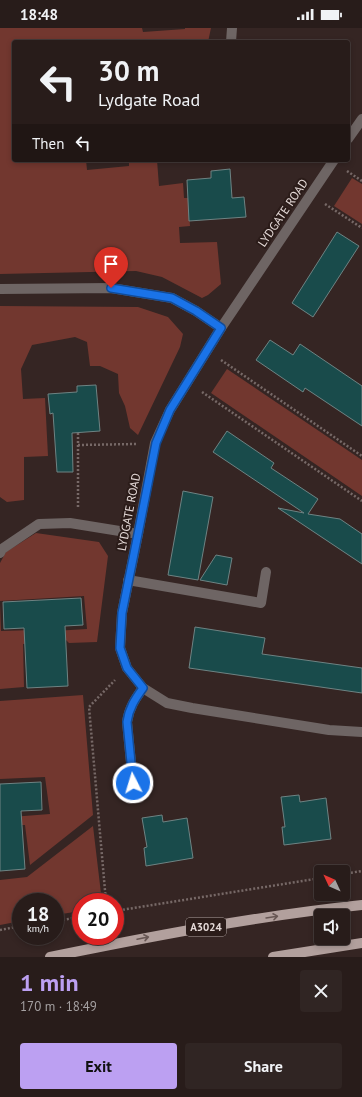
<!DOCTYPE html>
<html lang="en">
<head>
<meta charset="utf-8">
<style>
  body { margin:0; font-family:"PT Sans",sans-serif; background:#302523; color:#f1f3f6; height:100vh; display:flex; flex-direction:column; font-size:15px; white-space:nowrap }
  * { box-sizing:border-box; margin:0 }
  p { font-size:13px; color:#a5a1a2 }
  .icon { flex:none; width:22px; height:22px; fill:none; stroke:currentColor; stroke-width:2; stroke-linecap:round; stroke-linejoin:round }
  .map { position:relative; height:929px; overflow:hidden }
  .panel { display:flex; flex-direction:column; background:#281c1a; flex:1 }
  .panel>* { flex:none }
  .top-card { position:absolute; left:12px; top:12px; width:338px; height:122px; border-radius:4px; box-shadow:0 2px 6px #0003,0 0 0 1px #443a39; background:#281c1a; color:#f1f3f6; overflow:hidden }
  .needle { width:26px; rotate:314deg }
  .controls { position:absolute; left:314px; top:837px; display:grid; gap:8px }
  .controls a { display:grid; place-items:center; width:36px; height:36px; border-radius:4px; background:#281c1a; box-shadow:0 2px 6px #0003,0 0 0 1px #443a39; font-size:20px }
  .speed { position:absolute; left:12px; top:865px; display:flex; gap:8px; font-size:20px; font-weight:700; text-align:center }
  .speed>* { display:grid; place-content:center; width:52px; height:52px; border-radius:50%; background:#281c1a; box-shadow:0 2px 6px #0003,0 0 0 1px #443a39; line-height:1 }
  .speed small { font-size:10px; font-weight:400 }
  .speed .limit { border:6px solid #d22; background:#fff; color:#111 }
  .pin { position:absolute; display:grid; place-items:center; width:34px; height:34px; color:#fff; margin:-41px -17px; border-radius:50% 50% 50% 0; rotate:-45deg; box-shadow:0 0 4px #0007 }
  .pin .icon { rotate:45deg }
  .me { position:absolute; width:44px; margin:-22px; rotate:355deg; stroke-linejoin:round; filter:drop-shadow(0 0 3px #0008) }
  .turn { display:flex; align-items:center; gap:14px; height:84px; padding:0 20px; font-size:18px }
  .turn .icon { width:52px; height:52px; stroke-width:2.5 }
  .turn b { display:block; font-size:28px; line-height:34px }
  .then { display:flex; align-items:center; height:38px; padding:0 20px; background:#0003; gap:8px; font-size:15px }
  .round { display:grid; place-items:center; flex:none; width:42px; height:42px; border-radius:4px; background:#302523 }
  .head { display:flex; align-items:center; justify-content:space-between; height:68px; padding:0 20px }
  h1 { font-size:24px; font-weight:600; line-height:30px; color:#bca0f2 }
  .button { display:flex; gap:8px; margin-top:auto; padding:8px 20px }
  .button a { flex:1; height:46px; border-radius:4px; background:#bca0f2; color:#111; font-size:16px; font-weight:600; line-height:46px; text-align:center }
  .button a+a { background:#302523; color:#f1f3f6 }
  .status { display:flex; justify-content:space-between; align-items:center; height:28px; padding:0 20px; background:#281c1a; direction:ltr }
  .status svg { height:11px; fill:currentColor }
  .map>svg:first-child { display:block }
  .green { fill:#72372f }
  .building { fill:#194b4b; stroke:#6e8383 }
  .lines { fill:none; stroke-linecap:round; stroke-linejoin:round }
  .path { stroke:#776967; stroke-width:2.5; stroke-dasharray:2 2; stroke-linecap:butt }
  .service { stroke:#6e6564; stroke-width:10 }
  .minor { stroke:#6e6564; stroke-width:10 }
  .primary { stroke:#b2a09d; stroke-width:10 }
  .oneway { stroke:#685754 }
  .route-casing { stroke:#114b97; stroke-width:10 }
  .route { stroke:#1a73e8; stroke-width:7 }
  .labels { text-anchor:middle; stroke-width:4; stroke-linejoin:round; paint-order:stroke }
  .shield { fill:#2b1c19; stroke:#aca09e; stroke-width:1 }
  .shield-label { font-size:11px; font-weight:bold; fill:#e4d9d7 }
  .street-label { font-size:12px; fill:#e4d9d7; stroke:#2b1c19 }
</style>
</head>
<body>
<div class="status"><b>18:48</b><svg viewBox="0 0 49 12"><path d="M0 12V9h3v3zM5 12V6h3v6zM10 12V3h3v9zM15 12V0h3v12zM26 1h20v11H26zM47 4h2v5h-2z"/></svg></div>
<div class="map">
<svg width="362" height="929" viewBox="0 0 362 929">
  <rect width="100%" height="100%" fill="#352523"/>
  <!-- green -->
  <g class="green">
    <polygon points="0,0 142,0 143,4 185,1 185,0 211,0 208,14 14,14 14,132 86,132 87,142 129,138 129,132 157,132 159,158 183,155 184,170 188,170 190,198 179,199 180,215 217,214 221,256 208,267 202,270 162,249 136,243 0,246"/>
    <polygon points="352,150 362,156 362,196 334,178"/>
    <polygon points="0,278 138,279 168,289 183,306 180,319 138,407 130,400 125,378 119,365 118,346 100,338 90,338 87,314 75,309 32,317 21,341 23,371 45,370 48,428 24,429 24,472 7,474 0,469"/>
    <polygon points="227,341 362,432 362,468 211,365"/>
    <polygon points="36,505 99,514 108,528 97,614 69,615 66,612 55,612 54,603 87,601 84,568 0,573 0,535 6,524"/>
    <polygon points="0,576 1,603 34,602 36,615 23,616 24,659 0,661"/>
    <polygon points="83,667 93,787 30,837 25,797 12,797 11,789 50,786 45,749 0,751 0,673"/>
    <polygon points="93,798 102,874 81,874 81,883 55,887 55,874 21,874 21,893 0,897 0,852 27,849"/>
  </g>
  <!-- building -->
  <g class="building">
    <polygon points="230,141 232,170 244,169 246,189 189,193 187,152 211,150 211,143"/>
    <polygon points="337,204 359,218 313,289 292,275"/>
    <polygon points="270,312 293,327 300,316 362,358 362,398 305,360 303,364 256,332"/>
    <polygon points="96,357 100,403 72,405 73,444 57,444 53,385 50,386 48,366 77,364 77,358"/>
    <polygon points="227,403 274,435 271,440 318,471 308,486 340,491 362,506 362,536 278,480 304,485 213,424"/>
    <polygon points="183,463 213,469 198,552 168,547"/>
    <polygon points="216,527 232,530 227,557 200,552"/>
    <polygon points="81,570 83,597 65,598 68,658 27,660 24,600 4,601 3,574"/>
    <polygon points="195,599 265,610 262,626 362,640 362,665 189,640"/>
    <polygon points="41,754 42,782 21,783 25,841 0,843 0,756"/>
    <polygon points="299,767 300,774 326,770 331,811 284,817 282,799 285,799 281,769"/>
    <polygon points="162,787 163,794 187,790 193,830 146,838 144,820 147,819 142,790"/>
  </g>
  <g class="lines">
    <!-- path -->
    <g class="path">
      <polyline points="347,143 362,153"/>
      <polyline points="325,176 362,200"/>
      <polyline points="221,332 362,428"/>
      <polyline points="202,364 362,473"/>
      <polyline points="78,405 78,480"/>
      <polyline points="78,417 137,416"/>
      <polyline points="343,846 362,843"/>
      <polyline points="106,874 89,679 115,652"/>
      <polyline points="115,883 321,850"/>
      <polyline points="55,893 81,889"/>
      <polyline points="0,902 21,898"/>
    </g>
    <!-- service -->
    <g class="service">
      <polyline points="128,552 261,575 266,544"/>
      <path d="M133,755L127,694C129,680 135,671 143,660"/>
    </g>
    <!-- minor -->
    <g class="minor">
      <polyline points="231,14 232,0"/>
      <polyline points="348,111 362,91"/>
      <polyline points="334,132 221,300 170,382 155,415 138,506 122,585 120,620 127,640 143,660 167,675 192,680 329,702 362,704"/>
      <polyline points="0,261 111,260 172,270 196,283 221,300"/>
      <polyline points="0,525 2,521 39,496 70,495 138,506"/>
    </g>
    <!-- primary -->
    <g class="primary">
      <path d="M50,929C153,908 257,888 362,877"/>
      <polyline points="273,929 362,915"/>
    </g>
  </g>
  <!-- one-way arrows -->
  <defs><path id="oneway-shaft" d="M-6 0H5M1.5-3L5.5 0L1.5 3" fill="none" stroke-width="1.6" stroke-linecap="round" stroke-linejoin="round"/></defs>
  <g class="oneway">
    <use href="#oneway-shaft" transform="translate(272 889) rotate(-9)"/>
    <use href="#oneway-shaft" transform="translate(143 910) rotate(-12)"/>
  </g>
  <g class="lines">
    <defs>
      <path id="route" d="M111,260L172,270L196,283L221,300L170,382L156,415L138,506L122,585L120,620L127,640L143,660C135,671 129,680 127,694L133,755"/>
    </defs>
    <!-- route casing -->
    <use href="#route" class="route-casing"/>
    <!-- route -->
    <use href="#route" class="route"/>
  </g>
  <g class="labels">
    <!-- shield labels -->
    <rect class="shield" x="186" y="890" width="40" height="18" rx="3"/>
    <g class="shield-label">
      <text x="206" y="903">A3024</text>
    </g>
    <!-- street labels -->
    <g class="street-label">
      <text transform="translate(283 185) rotate(-56)" y="4">LYDGATE ROAD</text>
      <text transform="translate(129 484) rotate(-79)" y="4">LYDGATE ROAD</text>
    </g>
  </g>
</svg>
<div class="controls">
<a><svg class="needle" viewBox="-14 -14 28 28"><path d="M0-13l5 13h-10z" fill="#e53935"/><path d="M0 13l5-13h-10z" fill="#a5a1a2"/></svg></a>
<a><svg class="icon" aria-label="sound" viewBox="0 0 24 24"><path d="M4 9h4l5-4v14l-5-4H4zM17 9q2 3 0 6"/></svg></a>
</div>
<div class="speed"><div>18<small>km/h</small></div><div class="limit">20</div></div>
<div class="pin" style="left:111px;top:260px;background:#d93025"><svg class="icon" aria-label="arrive" viewBox="0 0 24 24"><path d="M6 21V4h12l-3 4 3 4H6"/></svg></div>
<svg class="me" style="left:133px;top:755px" viewBox="-20 -20 40 40"><circle r="17" fill="#1a73e8" stroke="#fff" stroke-width="3"/><path d="M0-11L8 9 0 5-8 9z" fill="#fff"/></svg>
<div class="top-card">
<div class="turn"><svg class="icon" aria-label="left" viewBox="0 0 24 24"><path d="M17 20v-9H6M10 6l-5 5 5 5"/></svg><div><b>30 m</b>Lydgate Road</div></div>
<div class="then">Then<svg class="icon" aria-label="left" viewBox="0 0 24 24"><path d="M17 20v-9H6M10 6l-5 5 5 5"/></svg></div>
</div>
</div>
<section class="panel">
<div class="head"><div><h1>1 min</h1><p>170 m · 18:49</p></div><a class="round"><svg class="icon" aria-label="close" viewBox="0 0 24 24"><path d="M6 6l12 12M18 6L6 18"/></svg></a></div>
<div class="button"><a>Exit</a><a>Share</a></div>
</section>
</body>
</html>
